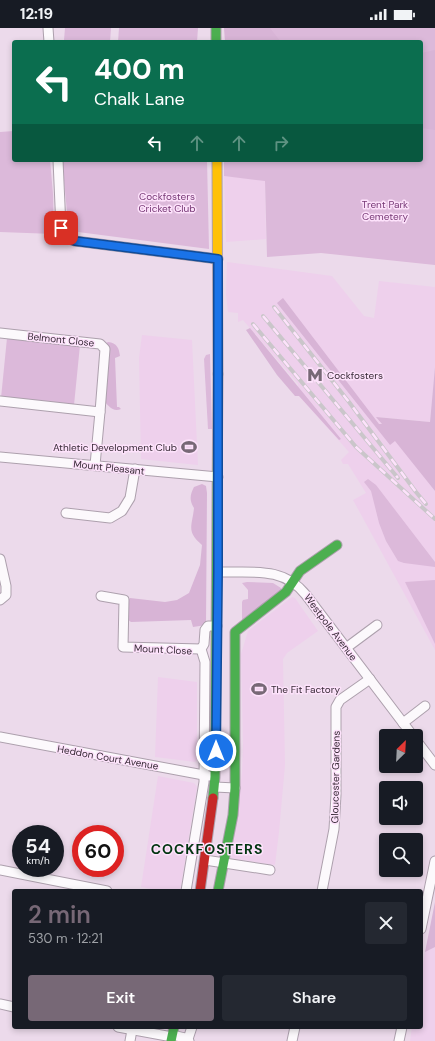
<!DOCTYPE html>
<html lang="en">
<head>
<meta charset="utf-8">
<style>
  body { margin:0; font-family:"DM Sans",sans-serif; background:#242831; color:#f1f3f6; height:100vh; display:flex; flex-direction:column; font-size:15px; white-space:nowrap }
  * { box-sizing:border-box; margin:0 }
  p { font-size:13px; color:#9ea1a6 }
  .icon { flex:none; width:22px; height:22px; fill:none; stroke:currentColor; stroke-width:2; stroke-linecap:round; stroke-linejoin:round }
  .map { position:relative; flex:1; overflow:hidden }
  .details { position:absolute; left:12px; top:861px; width:411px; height:140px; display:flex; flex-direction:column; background:#171b24; border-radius:4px; box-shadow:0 2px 6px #0003 }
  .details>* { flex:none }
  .hud { position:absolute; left:12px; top:12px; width:411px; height:122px; border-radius:4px; box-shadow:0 2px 6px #0003; background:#0b6e4f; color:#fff; overflow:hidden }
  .needle { width:26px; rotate:24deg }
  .tools { position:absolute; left:379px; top:701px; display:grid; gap:8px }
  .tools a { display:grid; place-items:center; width:44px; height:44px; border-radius:4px; background:#171b24; box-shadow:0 2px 6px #0003; font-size:20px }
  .speed { position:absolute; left:12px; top:797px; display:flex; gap:8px; font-size:20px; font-weight:700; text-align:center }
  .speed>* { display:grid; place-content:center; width:52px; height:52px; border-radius:50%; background:#171b24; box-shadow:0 2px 6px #0003; line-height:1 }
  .speed small { font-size:10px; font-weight:400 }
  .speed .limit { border:6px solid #d22; background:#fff; color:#111 }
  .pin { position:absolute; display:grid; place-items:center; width:34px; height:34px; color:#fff; margin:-17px; border-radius:8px; box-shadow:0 2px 6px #0006 }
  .me { position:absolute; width:44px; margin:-22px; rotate:0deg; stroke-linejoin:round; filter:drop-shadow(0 0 3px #0008) }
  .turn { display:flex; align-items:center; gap:14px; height:84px; padding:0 16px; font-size:18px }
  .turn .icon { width:52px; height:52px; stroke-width:2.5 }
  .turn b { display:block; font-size:28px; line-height:34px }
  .lanes { display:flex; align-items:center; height:38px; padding:0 16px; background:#0003; justify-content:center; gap:20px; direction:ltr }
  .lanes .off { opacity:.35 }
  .round { display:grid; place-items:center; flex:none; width:42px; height:42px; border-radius:4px; background:#242831 }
  .head { display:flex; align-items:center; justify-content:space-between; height:68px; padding:0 16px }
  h1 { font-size:24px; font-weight:600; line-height:30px; color:#776876 }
  .primary-button { display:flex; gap:8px; margin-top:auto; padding:8px 16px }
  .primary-button a { flex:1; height:46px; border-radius:4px; background:#776876; color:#fff; font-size:16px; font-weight:600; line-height:46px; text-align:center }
  .primary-button a+a { background:#242831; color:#f1f3f6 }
  .status { display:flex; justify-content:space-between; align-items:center; height:28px; padding:0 20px; background:#171b24; direction:ltr }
  .status svg { height:11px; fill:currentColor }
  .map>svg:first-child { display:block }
  .built { fill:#eed0ec }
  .green { fill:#dcb9da }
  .forest { fill:#d8b4d6 }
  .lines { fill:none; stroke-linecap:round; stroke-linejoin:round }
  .street-casing { stroke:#ada0ad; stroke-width:11 }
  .fast-casing { stroke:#ada0ad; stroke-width:11 }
  .slow-casing { stroke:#ada0ad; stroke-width:11 }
  .jam-casing { stroke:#ada0ad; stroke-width:11 }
  .street { stroke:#fcf9fc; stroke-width:9 }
  .fast { stroke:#4caf50; stroke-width:9 }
  .slow { stroke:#ffc107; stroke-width:9 }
  .jam { stroke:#c62828; stroke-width:9 }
  .rail-casing { stroke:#cac6ca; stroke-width:4 }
  .rail { stroke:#fde2fb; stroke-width:2.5; stroke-dasharray:8; stroke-linecap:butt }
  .route-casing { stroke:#114b97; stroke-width:10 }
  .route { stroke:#1a73e8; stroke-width:7 }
  .labels { text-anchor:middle; stroke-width:3; stroke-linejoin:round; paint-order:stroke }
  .park-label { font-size:10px; fill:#763875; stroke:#fde2fb }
  .street-label { font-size:10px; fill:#382b37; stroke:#fde2fb }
  .poi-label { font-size:10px; fill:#382b37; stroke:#fde2fb; text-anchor:start }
  .district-label { font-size:14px; font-weight:bold; letter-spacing:1px; fill:#023511; stroke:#fde2fb }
</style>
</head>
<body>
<div class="status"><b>12:19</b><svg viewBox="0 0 49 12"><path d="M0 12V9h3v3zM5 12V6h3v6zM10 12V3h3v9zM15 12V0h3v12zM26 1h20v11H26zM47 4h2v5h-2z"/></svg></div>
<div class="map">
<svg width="435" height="1013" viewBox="0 0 435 1013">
  <rect width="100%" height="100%" fill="#ecdaeb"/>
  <!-- built -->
  <g class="built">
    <polygon points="224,148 265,152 266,211 226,214"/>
    <polygon points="227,234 332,248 364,288 374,290 379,253 435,259 435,339 430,394 377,389 435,463 435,622 353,472 366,465 348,436 343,436 341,432 349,424 299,368 298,356 243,292 238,294 238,285 228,284 226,266"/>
    <polygon points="142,307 192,312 198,437 141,431 139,330"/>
    <polygon points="292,569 295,570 318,603 287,625 283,631 285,737 279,804 275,837 231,830 237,793 242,744 243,717 241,626 248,603"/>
    <polygon points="158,649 197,654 197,732 195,734 155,729"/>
    <polygon points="158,748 194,755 197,759 180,863 163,863 141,859"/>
    <polygon points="435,919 435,1013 410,1013 412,999 421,999 421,949 425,924"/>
  </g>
  <!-- green -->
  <g class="green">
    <polygon points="65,0 111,0 110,14 64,12"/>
    <polygon points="119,0 198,0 197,14 118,14"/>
    <polygon points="226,0 435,0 435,237 321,225 267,229 265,153 224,148 224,132 421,132 421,14 226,14"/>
    <polygon points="14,103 14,132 50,132 53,166 54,206 0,204 0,104"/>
    <polygon points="62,132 207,132 209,221 78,204 68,194"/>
    <polygon points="7,310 80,317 74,377 1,370"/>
    <polygon points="210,326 212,401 208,401 204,331 206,327"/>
    <polygon points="368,451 376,457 435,534 435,539 404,535 398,533 386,513 379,495 371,463 364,454"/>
    <polygon points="435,552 435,616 405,554"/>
    <polygon points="247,554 273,555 281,560 281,562 242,593 242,574 243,572 248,571 248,562 242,555"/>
  </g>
  <!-- forest -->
  <g class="forest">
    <polygon points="224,0 270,0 281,14 225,14"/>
    <polygon points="435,22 435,102 421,100 421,25"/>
    <polygon points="283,270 379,396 382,396 376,389 430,394 435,339 435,463 395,413 390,417 277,275"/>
    <polygon points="250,300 341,411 339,412 299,368 295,368 277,347 246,302"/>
    <path d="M108,314C117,315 119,320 120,328L115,330L117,379H119L121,381C113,385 108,377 103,372L105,316Z"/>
    <path d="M202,456L206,458L207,465L206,597L193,599L191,592L131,594L127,591L128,572L130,570L165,574L177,572L189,565L200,537L202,517C186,503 192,499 194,480C189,472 190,467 194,459Z"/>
    <polygon points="435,874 435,919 425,924"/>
  </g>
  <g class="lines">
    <defs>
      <g id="street">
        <polyline points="48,0 49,14"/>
        <polyline points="58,132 61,200 66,210 75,213 218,231"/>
        <polyline points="0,305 100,316 105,321 100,384 0,373"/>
        <polyline points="0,429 218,449"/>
        <polyline points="95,437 100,384"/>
        <polyline points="66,485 110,490 122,483 130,470 135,441"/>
        <polyline points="0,531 6,558 6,567 0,572"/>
        <path d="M218,544C252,545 283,538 306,567L413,708"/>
        <polyline points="101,568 124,572 123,619 201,621"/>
        <polyline points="346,620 377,597"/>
        <polyline points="403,695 425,678"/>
        <polyline points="0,709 209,748"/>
        <polyline points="416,712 435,737"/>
        <polyline points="215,759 235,760"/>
        <polyline points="205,832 270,842"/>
        <polyline points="0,842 107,863"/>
        <polyline points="186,863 204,754 205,634 201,621 204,616 205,602 208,598 217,598"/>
        <polyline points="322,863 334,801 336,767 336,679 340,672 370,651"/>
        <polyline points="421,901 435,833"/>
        <polyline points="0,976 14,979"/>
        <polyline points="118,999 172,1009"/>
        <polyline points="172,1007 185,1010 189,1013"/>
        <polyline points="188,1011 192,999"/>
        <polyline points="130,1013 132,1002"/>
        <polyline points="292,1013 295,999"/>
        <polyline points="399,1013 402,999"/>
      </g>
      <g id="fast">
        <polyline points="216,0 216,14"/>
        <polyline points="213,770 215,749 218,346"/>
        <polyline points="218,863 233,787 235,760 235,604 286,564 300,543 337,517"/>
        <polyline points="171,1013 174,999"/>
      </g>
      <polyline id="slow" points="217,132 218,346"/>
      <polyline id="jam" points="200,863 213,770"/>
    </defs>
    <!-- street casing -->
    <use href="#street" class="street-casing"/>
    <!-- fast casing -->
    <use href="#fast" class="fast-casing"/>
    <!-- slow casing -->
    <use href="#slow" class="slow-casing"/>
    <!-- jam casing -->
    <use href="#jam" class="jam-casing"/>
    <!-- street -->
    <use href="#street" class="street"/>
    <!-- fast -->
    <use href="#fast" class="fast"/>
    <!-- slow -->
    <use href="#slow" class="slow"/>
    <!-- jam -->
    <use href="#jam" class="jam"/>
    <defs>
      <g id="rail">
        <polyline points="274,279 349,374 416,464 426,476"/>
        <polyline points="263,288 398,450"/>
        <polyline points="253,296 356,419 435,491"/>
      </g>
    </defs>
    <!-- rail casing -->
    <use href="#rail" class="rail-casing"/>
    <!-- rail -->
    <use href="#rail" class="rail"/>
  </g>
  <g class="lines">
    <defs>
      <polyline id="route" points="61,200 66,210 75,213 218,231 218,544 216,723"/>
    </defs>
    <!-- route casing -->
    <use href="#route" class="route-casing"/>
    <!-- route -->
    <use href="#route" class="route"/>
  </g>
  <!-- icons -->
  <defs>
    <symbol id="metro-bare" viewBox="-9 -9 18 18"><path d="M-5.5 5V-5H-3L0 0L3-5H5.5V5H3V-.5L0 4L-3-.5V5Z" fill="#776876" stroke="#fde2fb" stroke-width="2.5" paint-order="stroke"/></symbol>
    <symbol id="stadium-bare" viewBox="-9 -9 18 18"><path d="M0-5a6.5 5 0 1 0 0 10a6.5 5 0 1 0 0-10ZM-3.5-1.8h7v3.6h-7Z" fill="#776876" stroke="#fde2fb" stroke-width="2.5" paint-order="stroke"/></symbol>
  </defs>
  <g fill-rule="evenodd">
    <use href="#metro-bare" x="304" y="336" width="22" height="22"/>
    <use href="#stadium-bare" x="178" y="408" width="22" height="22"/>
    <use href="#stadium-bare" x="248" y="650" width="22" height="22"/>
  </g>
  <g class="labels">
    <!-- park labels -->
    <g class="park-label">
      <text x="167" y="172">Cockfosters<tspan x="167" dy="12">Cricket Club</tspan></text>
      <text x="385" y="180">Trent Park<tspan x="385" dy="12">Cemetery</tspan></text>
    </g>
    <!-- street labels -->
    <g class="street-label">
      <text transform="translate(61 311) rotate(6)" y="4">Belmont Close</text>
      <text transform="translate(109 439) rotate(6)" y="4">Mount Pleasant</text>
      <text transform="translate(331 599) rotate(53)" y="4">Westpole Avenue</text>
      <text transform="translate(163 621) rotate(3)" y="4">Mount Close</text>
      <text transform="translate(108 729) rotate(10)" y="4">Heddon Court Avenue</text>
      <text transform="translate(335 749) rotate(-89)" y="4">Gloucester Gardens</text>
    </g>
    <!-- poi labels -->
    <g class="poi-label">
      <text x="327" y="351">Cockfosters</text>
      <text x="177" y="423" text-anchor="end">Athletic Development Club</text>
      <text x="271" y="665">The Fit Factory</text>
    </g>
    <!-- district labels -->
    <g class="district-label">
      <text x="207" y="826">COCKFOSTERS</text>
    </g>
  </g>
</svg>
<div class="tools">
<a><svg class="needle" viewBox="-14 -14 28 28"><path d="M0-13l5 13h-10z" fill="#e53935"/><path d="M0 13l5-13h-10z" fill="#9ea1a6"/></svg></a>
<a><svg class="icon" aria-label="sound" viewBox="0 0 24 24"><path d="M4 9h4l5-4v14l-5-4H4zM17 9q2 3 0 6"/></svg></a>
<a><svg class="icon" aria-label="search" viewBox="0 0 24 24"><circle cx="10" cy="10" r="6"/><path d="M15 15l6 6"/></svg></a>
</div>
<div class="speed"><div>54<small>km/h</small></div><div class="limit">60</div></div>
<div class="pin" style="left:61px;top:200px;background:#d93025"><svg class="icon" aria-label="arrive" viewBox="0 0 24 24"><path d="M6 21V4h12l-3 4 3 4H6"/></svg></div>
<svg class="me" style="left:216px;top:723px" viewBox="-20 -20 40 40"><circle r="17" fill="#1a73e8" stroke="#fff" stroke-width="3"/><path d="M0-11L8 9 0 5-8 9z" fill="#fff"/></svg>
<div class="hud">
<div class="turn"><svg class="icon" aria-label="left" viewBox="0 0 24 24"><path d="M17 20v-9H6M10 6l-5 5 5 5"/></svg><div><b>400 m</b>Chalk Lane</div></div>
<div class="lanes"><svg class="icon" aria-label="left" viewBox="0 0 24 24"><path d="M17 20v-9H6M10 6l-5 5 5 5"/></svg><svg class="icon off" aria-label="ahead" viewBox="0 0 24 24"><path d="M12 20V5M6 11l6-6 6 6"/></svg><svg class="icon off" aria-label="ahead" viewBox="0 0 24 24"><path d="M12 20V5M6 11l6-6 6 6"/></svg><svg class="icon off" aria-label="right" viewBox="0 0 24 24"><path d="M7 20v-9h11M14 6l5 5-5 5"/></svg></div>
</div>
<section class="details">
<div class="head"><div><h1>2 min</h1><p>530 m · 12:21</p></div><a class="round"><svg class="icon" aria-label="close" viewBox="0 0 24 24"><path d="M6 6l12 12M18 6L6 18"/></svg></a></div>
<div class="primary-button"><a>Exit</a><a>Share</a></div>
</section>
</div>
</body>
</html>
